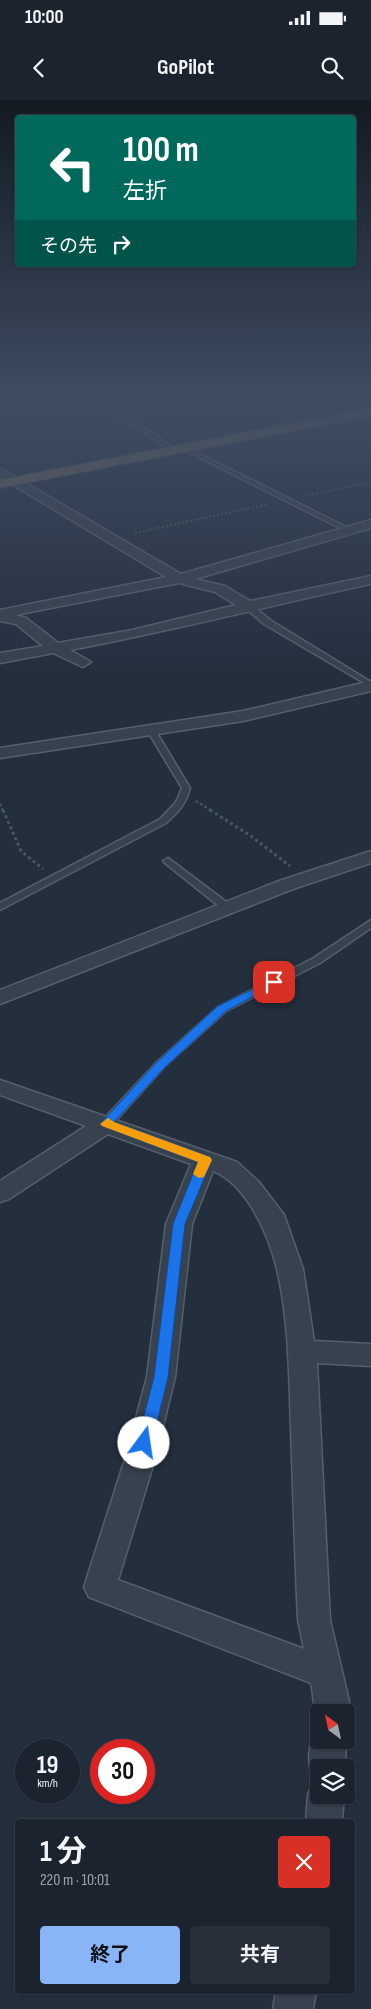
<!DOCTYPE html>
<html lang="ja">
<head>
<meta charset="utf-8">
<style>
  body { margin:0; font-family:"Sofia Sans Condensed","Noto Sans JP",sans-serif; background:#282f3a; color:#f1f3f6; height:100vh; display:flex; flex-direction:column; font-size:19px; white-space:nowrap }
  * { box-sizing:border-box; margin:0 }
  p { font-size:16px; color:#a0a4aa }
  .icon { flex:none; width:28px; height:28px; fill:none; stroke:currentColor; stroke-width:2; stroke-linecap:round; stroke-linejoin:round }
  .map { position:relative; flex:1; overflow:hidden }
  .drawer { position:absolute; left:15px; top:1719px; width:340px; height:175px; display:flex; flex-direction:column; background:#1b232e; border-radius:5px; box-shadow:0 1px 4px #0004,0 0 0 1px #39404a }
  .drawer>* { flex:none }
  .guide { position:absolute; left:15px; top:15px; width:341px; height:152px; border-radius:5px; box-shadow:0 1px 4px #0004,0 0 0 1px #39404a; background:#00695c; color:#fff; overflow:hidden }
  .needle { width:32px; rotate:327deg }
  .tools { position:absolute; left:310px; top:1604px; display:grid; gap:10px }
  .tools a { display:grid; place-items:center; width:45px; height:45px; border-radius:5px; background:#1b232e; box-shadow:0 1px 4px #0004,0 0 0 1px #39404a; font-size:25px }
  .speed { position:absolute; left:15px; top:1639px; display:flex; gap:10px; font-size:25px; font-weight:700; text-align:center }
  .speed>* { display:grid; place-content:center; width:65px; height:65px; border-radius:50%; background:#1b232e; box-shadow:0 1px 4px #0004,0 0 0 1px #39404a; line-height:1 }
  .speed small { font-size:12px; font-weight:400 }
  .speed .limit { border:8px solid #d22; background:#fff; color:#111 }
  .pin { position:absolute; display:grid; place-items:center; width:42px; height:42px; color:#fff; margin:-21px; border-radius:10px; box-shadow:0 2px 8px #0006 }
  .me { position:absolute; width:55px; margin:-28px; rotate:14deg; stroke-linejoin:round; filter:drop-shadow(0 0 4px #0008) }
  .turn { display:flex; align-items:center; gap:18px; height:105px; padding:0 25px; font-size:22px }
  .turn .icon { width:65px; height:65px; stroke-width:2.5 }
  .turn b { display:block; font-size:35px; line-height:42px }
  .then { display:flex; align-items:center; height:48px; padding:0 25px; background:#0003; gap:10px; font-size:19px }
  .round { display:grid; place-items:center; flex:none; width:52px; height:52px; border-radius:5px; background:#282f3a }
  .summary { display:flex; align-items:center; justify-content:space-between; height:85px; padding:0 25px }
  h1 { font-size:30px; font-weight:700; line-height:38px }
  .primary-button { display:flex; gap:10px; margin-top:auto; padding:10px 25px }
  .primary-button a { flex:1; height:58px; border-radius:5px; background:#8ab4f8; color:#111; font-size:20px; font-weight:700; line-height:58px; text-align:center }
  .primary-button a+a { background:#282f3a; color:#f1f3f6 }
  .status { display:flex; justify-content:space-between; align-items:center; height:35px; padding:0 25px; background:#1b232e; direction:ltr }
  .status svg { height:14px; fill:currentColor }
  header { display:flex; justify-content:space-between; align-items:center; height:65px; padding:0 25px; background:#1b232e; font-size:22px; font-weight:700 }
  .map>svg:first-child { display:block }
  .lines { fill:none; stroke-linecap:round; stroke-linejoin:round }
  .lane-casing { stroke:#565f6c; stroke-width:3 }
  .street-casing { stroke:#565f6c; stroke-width:3 }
  .highway-casing { stroke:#434c59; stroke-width:2 }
  .path-far2 { stroke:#44595c; stroke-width:2; stroke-dasharray:2 2; stroke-linecap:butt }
  .path-far1 { stroke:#44595c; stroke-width:2.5; stroke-dasharray:2.5 2.5; stroke-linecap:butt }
  .path { stroke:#44595c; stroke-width:3; stroke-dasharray:3 3; stroke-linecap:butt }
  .lane { fill:#38414e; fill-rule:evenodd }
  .street { fill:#38414e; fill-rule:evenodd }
  .highway { fill:#746855; fill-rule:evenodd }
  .route { fill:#1a73e8; stroke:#114b97 }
  .slow { fill:#f59e0b }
</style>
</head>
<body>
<div class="status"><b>10:00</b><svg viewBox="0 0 49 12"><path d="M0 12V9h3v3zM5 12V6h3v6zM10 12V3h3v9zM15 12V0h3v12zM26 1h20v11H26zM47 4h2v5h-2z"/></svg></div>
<header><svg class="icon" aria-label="back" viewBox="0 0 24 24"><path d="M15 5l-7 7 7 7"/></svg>GoPilot<svg class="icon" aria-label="search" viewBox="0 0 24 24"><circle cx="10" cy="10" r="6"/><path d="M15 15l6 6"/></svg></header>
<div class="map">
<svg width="371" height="1909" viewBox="0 0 371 1909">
  <rect width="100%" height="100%" fill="#242f3e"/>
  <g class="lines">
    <defs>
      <g id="lane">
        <polygon points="94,304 100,304 135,321 176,350 171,351 131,323"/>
        <polygon points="184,346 350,429 351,430 346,431 182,349"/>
        <polygon points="245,504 251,504 270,520 371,582 371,587 264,524 245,508"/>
        <path d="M148,628H154L190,688C187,703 177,713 166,723L0,810V803L160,719L176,702L182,688L147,630Z"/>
        <polygon points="168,758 233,807 234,809 233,811 225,811 165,763 163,761"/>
        <polygon points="371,820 371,828 320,863 226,911 164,967 110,1027 102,1027 100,1024 102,1021 156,963 218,907 312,859"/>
      </g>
      <g id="street">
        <path d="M0,368L181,474L371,420V428L195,479L225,486L250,501L371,476V484C271,505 171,531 70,550L91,562L83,567L53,553L0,563V553L43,546L16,524L0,521V510L166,477L0,377ZM179,483L215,492L236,505L132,530L58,543L26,518L15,515Z"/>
        <polygon points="371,581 371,591 243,621 0,658 0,648 243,611"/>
        <polygon points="371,751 371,763 293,789 0,904 0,890 279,781"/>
        <path d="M0,980L237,1062L259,1082L284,1115L303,1169L314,1241L371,1244V1266L317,1263L330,1520L349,1601L346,1617V1612H319V1623C313,1610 314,1597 311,1583L89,1497L84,1487L125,1359L147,1277L166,1124L191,1064L108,1034L9,1099L0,1102V1081L86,1026L0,995ZM213,1071C247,1084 269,1136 277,1169C289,1220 289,1275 291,1327C293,1391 295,1456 298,1520L304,1549L118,1480L155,1359L175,1277L192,1124Z"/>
        <path d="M319,1627V1640H346L345,1668H319V1695H344L342,1721H306L308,1695L313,1682L317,1681C305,1671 308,1637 319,1627Z"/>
        <polygon points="276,1891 316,1891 313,1909 273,1909"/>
      </g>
      <polygon id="highway" points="371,308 371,316 0,388 0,380"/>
    </defs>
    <!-- lane casing -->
    <use href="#lane" class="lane-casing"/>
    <!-- street casing -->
    <use href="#street" class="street-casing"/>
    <!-- highway casing -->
    <use href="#highway" class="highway-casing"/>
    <!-- path-far2 -->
    <g class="path-far2">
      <polyline points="308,395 371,382"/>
      <polyline points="135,433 268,404"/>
    </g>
    <!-- path-far1 -->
    <g class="path-far1">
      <polyline points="196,701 212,711"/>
      <polyline points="0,704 3,711"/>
    </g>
    <!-- path -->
    <g class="path">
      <polyline points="3,710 21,751 43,769"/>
      <polyline points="210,710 251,736 290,766"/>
    </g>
    <!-- lane -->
    <use href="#lane" class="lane"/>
    <!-- street -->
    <use href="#street" class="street"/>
    <!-- highway -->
    <use href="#highway" class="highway"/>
  </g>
  <!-- sky -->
  <linearGradient id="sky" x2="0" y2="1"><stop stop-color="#141a22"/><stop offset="0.53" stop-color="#3f4d63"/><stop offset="1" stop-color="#3f4d63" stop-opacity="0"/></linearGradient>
  <rect width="371" height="571" fill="url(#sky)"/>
  <!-- route -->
  <polygon class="route" points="274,879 277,880 277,884 226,911 164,968 114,1022 210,1057 212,1060 185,1124 168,1277 152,1343 150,1347 144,1349 139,1347 137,1343 154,1277 173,1124 198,1062 102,1026 100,1024 156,963 218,906"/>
  <!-- slow -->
  <polygon class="slow" points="108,1018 114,1022 210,1057 212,1060 204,1077 199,1078 193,1074 198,1062 102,1026 100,1024"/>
</svg>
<div class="tools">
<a><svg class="needle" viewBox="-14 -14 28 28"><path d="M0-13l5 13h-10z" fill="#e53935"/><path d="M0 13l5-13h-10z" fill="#a0a4aa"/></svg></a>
<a><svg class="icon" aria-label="layers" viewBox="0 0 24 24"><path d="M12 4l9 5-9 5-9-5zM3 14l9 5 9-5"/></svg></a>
</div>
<div class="speed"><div>19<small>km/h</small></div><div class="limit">30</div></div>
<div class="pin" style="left:274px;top:882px;background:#d93025"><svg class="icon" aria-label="arrive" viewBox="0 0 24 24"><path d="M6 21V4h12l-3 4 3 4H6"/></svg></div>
<svg class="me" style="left:144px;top:1343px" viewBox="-20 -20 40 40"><circle r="19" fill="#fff"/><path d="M0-13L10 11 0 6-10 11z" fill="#1a73e8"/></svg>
<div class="guide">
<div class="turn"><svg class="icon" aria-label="left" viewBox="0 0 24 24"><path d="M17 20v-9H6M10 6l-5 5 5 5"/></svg><div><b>100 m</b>左折</div></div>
<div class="then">その先<svg class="icon" aria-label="right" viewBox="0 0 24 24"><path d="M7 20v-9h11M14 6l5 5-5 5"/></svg></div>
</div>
<section class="drawer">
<div class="summary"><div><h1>1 分</h1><p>220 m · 10:01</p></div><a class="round" style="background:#d93025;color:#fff"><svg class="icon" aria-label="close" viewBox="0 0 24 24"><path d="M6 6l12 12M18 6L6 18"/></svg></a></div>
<div class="primary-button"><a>終了</a><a>共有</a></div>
</section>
</div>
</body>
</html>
